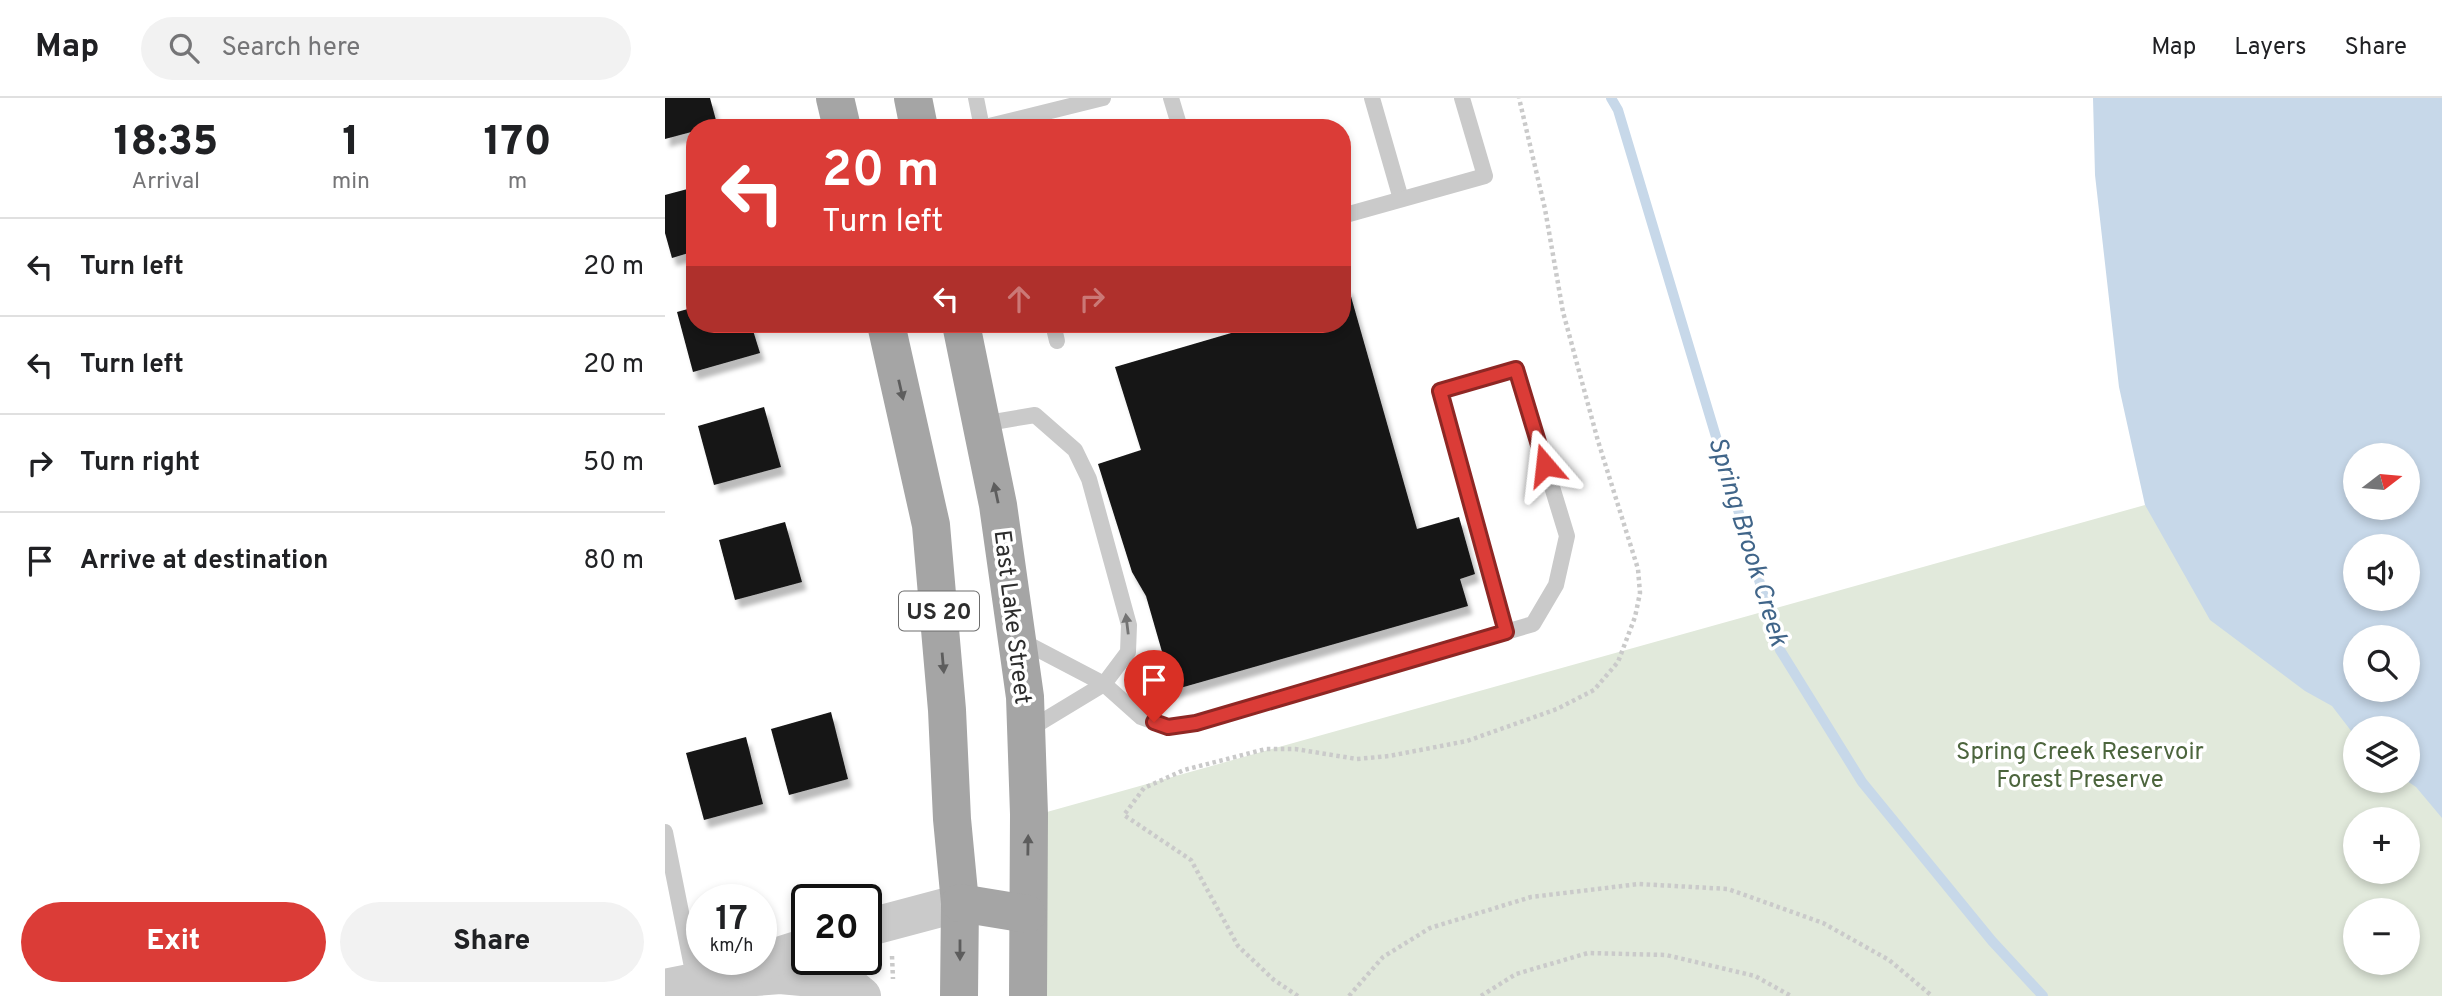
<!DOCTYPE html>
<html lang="en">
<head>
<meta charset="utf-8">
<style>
  body { margin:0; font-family:Overpass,sans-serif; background:#f2f2f2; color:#202124; height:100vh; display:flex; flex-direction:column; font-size:26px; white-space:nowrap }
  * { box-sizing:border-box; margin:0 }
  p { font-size:23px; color:#757577 }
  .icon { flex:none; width:38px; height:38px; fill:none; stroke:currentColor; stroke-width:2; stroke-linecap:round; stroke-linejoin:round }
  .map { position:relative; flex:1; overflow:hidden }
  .panel { display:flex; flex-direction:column; background:#fff; width:665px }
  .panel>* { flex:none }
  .banner { position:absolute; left:21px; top:21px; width:665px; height:214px; border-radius:28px; box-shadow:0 4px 10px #0003; background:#db3c37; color:#fff; overflow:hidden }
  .needle { width:46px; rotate:74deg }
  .controls { position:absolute; left:1678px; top:345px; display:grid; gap:14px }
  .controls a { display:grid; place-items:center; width:77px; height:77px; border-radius:50%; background:#fff; box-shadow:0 4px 10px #0003; font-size:35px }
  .speed { position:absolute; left:21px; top:786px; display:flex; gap:14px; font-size:35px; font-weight:700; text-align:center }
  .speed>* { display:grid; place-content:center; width:91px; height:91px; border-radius:50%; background:#fff; box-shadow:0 4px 10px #0003; line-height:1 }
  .speed small { font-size:18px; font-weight:400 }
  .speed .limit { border:4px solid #111; border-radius:10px; background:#fff; color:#111 }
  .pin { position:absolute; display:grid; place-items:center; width:60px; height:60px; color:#fff; margin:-72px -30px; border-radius:50% 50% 50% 0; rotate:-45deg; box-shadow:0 0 7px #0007 }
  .pin .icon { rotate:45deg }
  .me { position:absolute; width:77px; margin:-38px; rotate:343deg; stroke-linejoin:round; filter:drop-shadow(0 0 5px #0008) }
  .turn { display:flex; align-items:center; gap:24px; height:147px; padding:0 21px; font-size:32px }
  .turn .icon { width:91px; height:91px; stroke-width:2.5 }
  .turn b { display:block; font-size:49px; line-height:60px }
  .lanes { display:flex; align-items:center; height:66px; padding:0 21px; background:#0003; justify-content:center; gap:35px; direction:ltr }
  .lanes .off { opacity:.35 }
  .eta { display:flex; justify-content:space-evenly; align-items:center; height:119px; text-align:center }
  .eta b { font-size:42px; font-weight:800; line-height:49px }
  .action { display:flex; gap:14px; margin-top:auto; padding:14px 21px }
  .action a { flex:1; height:80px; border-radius:42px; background:#db3c37; color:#fff; font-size:28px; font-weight:800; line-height:80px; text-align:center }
  .action a+a { background:#f2f2f2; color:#202124 }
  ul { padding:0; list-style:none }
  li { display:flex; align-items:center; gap:21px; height:98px; padding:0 21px; border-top:2px solid #e0e0e0 }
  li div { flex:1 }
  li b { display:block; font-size:26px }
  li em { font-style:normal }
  header { display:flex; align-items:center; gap:42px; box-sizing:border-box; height:98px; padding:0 35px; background:#fff; border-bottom:2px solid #e0e0e0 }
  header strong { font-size:33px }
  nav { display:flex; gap:38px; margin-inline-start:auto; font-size:24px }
  .search { width:490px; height:63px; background:#f2f2f2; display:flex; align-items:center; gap:18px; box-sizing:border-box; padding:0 24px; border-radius:38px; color:#757577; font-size:26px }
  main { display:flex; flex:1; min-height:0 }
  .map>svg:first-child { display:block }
  .green { fill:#e1e9db; fill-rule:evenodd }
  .water { fill:#c7d8e9; fill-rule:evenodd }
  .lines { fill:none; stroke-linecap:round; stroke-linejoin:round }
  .stream { stroke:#c7d8e9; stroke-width:10 }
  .building { fill:#141414; filter:url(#shadow) }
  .path { stroke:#cacaca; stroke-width:4.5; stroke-dasharray:3.5 3.5; stroke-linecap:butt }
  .service { stroke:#cacaca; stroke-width:16 }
  .tertiary { stroke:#cacaca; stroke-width:38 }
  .primary { stroke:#a5a5a5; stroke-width:38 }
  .oneway { fill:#5d5d5d }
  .oneway2 { fill:#747474 }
  .route-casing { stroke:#8e2724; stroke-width:18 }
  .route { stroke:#db3c37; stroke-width:12 }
  .labels { text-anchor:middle; stroke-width:7; stroke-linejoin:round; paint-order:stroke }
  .shield { fill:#fff; stroke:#6c6c6c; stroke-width:2 }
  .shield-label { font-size:23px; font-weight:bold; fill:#2d2d2d }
  .street-label { font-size:24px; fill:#2d2d2d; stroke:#fff }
  .park-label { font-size:24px; fill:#4c653d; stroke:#fff }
  .water-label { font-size:26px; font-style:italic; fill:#406589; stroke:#fff }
</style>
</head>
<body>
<header>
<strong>Map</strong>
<div class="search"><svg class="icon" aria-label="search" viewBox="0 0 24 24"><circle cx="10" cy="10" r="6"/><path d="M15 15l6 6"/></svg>Search here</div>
<nav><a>Map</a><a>Layers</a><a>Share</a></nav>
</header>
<main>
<section class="panel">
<div class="eta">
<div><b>18:35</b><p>Arrival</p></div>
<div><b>1</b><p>min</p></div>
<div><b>170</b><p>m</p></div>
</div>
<ul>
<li><svg class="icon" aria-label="left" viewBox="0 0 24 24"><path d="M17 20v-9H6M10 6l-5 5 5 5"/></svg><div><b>Turn left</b></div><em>20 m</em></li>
<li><svg class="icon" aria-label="left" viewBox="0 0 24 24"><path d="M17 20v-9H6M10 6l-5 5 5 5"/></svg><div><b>Turn left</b></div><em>20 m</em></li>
<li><svg class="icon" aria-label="right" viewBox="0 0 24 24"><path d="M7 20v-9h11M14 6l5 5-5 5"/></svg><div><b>Turn right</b></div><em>50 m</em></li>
<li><svg class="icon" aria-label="arrive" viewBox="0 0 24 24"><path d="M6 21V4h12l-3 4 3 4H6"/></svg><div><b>Arrive at destination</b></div><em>80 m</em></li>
</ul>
<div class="action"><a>Exit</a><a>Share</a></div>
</section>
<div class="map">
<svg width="1777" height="898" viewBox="0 0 1777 898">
  <defs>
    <filter id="shadow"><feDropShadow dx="4.5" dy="8" stdDeviation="2" flood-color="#0004"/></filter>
  </defs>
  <rect width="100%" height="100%" fill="#fff"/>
  <!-- green -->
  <path class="green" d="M1480,407L1715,630H1690V682H1743L1777,698V898H365L364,719ZM1690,721H1743V774H1690ZM1690,812H1743V864H1690Z"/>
  <!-- water -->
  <path class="water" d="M1428,0H1777V720L1751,689L1742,683L1743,630H1690V638L1667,608L1640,593L1545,522L1480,407L1454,289L1430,77ZM1690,357H1743V410H1690ZM1743,448V500H1690V448ZM1743,539V592H1690V539Z"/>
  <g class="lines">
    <!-- stream -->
    <polyline class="stream" points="946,0 953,12 1115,552 1197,684 1327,843 1378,898"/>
  </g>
  <!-- building -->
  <g class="building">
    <polygon points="0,0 45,0 52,26 30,30 30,33 0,41"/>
    <polygon points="30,89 30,153 7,160 0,135 0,97"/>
    <polygon points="683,188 752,431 794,419 810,476 795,481 803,508 508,592 481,498 467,474 433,366 476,352 450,269 597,226 677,226 677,190"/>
    <polygon points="30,209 30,226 86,226 95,255 28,274 12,214"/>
    <polygon points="99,309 116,369 49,387 33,328"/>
    <polygon points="120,424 137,484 70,502 54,442"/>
    <polygon points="166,614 183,681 124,697 106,631"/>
    <polygon points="81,639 98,706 39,722 21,655"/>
  </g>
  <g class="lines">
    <!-- path -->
    <g class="path">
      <polyline points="227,858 228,881"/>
      <polyline points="633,898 609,882 573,848 526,762 459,717 479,690 519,672 601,651 630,651 692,661 724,658 802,643 892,611 929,592 953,564 970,519 975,495 973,471 933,343 898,214 880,111 854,0"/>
      <polyline points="684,898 718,859 765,830 866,799 974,786 1063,791 1158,825 1224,862 1267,898"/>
      <polyline points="816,898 851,876 923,855 1001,857 1090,878 1126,898"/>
    </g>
    <!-- service -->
    <g class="service">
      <polyline points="311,0 317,30"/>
      <polyline points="506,0 515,30"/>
      <polyline points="707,0 736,101"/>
      <polyline points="316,30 438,0"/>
      <polyline points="677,118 820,78 797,0"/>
      <polyline points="388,226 392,243"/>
      <polyline points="317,326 370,317 410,352 424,381 464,527 463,554 439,586 476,619 503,629 531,625 841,534 868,526 891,487 902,438 851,271 775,293 841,534"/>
      <polyline points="355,542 439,586 363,632"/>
      <polyline points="0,734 30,884"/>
    </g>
    <!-- tertiary -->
    <g class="tertiary">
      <polyline points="201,830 295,805"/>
      <polyline points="30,884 115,877 179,883 197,898"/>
      <polyline points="0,890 30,884 142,849"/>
    </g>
    <!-- primary -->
    <g class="primary">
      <polyline points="170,0 177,30"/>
      <polyline points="248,0 254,30"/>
      <polyline points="221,226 266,427 282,612 287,721 295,805 294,898"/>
      <polyline points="296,226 333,407 360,599 364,716 363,898"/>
      <polyline points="295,805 362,816"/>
    </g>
  </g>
  <!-- one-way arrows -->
  <defs><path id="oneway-solid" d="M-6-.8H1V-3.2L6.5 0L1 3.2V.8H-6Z" transform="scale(1.75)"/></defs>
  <g class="oneway">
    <use href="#oneway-solid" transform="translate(236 292) rotate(77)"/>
    <use href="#oneway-solid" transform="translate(331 395) rotate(-102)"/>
    <use href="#oneway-solid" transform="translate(278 565) rotate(85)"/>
    <use href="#oneway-solid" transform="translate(363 747) rotate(-89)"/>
    <use href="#oneway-solid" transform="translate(295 852) rotate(90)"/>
  </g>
  <use class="oneway2" href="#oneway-solid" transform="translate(462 526) rotate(-97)"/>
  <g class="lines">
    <defs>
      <polyline id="route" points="489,624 503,629 531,625 841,534 775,293 851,271 880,367"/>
    </defs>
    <!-- route casing -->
    <use href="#route" class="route-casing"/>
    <!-- route -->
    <use href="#route" class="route"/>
  </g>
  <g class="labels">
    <!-- shield labels -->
    <rect class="shield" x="234" y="493.5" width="80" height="39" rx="5"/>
    <g class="shield-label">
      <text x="274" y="521">US 20</text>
    </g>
    <!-- street labels -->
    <g class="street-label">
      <text transform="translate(348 519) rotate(83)" y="8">East Lake Street</text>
    </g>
    <!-- park labels -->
    <g class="park-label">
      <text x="1415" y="661">Spring Creek Reservoir<tspan x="1415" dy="28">Forest Preserve</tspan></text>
    </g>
    <!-- water labels -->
    <g class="water-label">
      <text transform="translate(1084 443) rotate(73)" y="9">Spring Brook Creek</text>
    </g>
  </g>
</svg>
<div class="controls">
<a><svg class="needle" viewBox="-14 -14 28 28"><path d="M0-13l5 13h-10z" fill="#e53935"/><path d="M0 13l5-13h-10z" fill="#757577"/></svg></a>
<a><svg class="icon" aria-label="sound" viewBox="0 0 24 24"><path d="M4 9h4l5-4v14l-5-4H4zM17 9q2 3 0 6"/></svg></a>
<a><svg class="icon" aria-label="search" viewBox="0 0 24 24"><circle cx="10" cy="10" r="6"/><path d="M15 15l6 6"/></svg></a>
<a><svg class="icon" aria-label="layers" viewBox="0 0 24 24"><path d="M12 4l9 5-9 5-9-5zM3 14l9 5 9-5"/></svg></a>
<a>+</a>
<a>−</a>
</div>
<div class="speed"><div>17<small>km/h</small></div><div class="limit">20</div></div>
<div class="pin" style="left:489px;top:624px;background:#d93025"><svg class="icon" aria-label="arrive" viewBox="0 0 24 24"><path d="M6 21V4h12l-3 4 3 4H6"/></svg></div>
<svg class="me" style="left:880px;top:367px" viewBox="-20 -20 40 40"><path d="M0-17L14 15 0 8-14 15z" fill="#db3c37" stroke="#fff" stroke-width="4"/></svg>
<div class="banner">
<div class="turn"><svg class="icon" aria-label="left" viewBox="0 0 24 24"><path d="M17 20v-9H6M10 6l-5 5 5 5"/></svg><div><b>20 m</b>Turn left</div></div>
<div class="lanes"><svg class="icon" aria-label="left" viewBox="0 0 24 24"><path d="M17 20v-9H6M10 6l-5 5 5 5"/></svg><svg class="icon off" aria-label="ahead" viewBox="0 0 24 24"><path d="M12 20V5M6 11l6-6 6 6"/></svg><svg class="icon off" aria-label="right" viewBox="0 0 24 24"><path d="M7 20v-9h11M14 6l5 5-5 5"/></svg></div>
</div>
</div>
</main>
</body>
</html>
